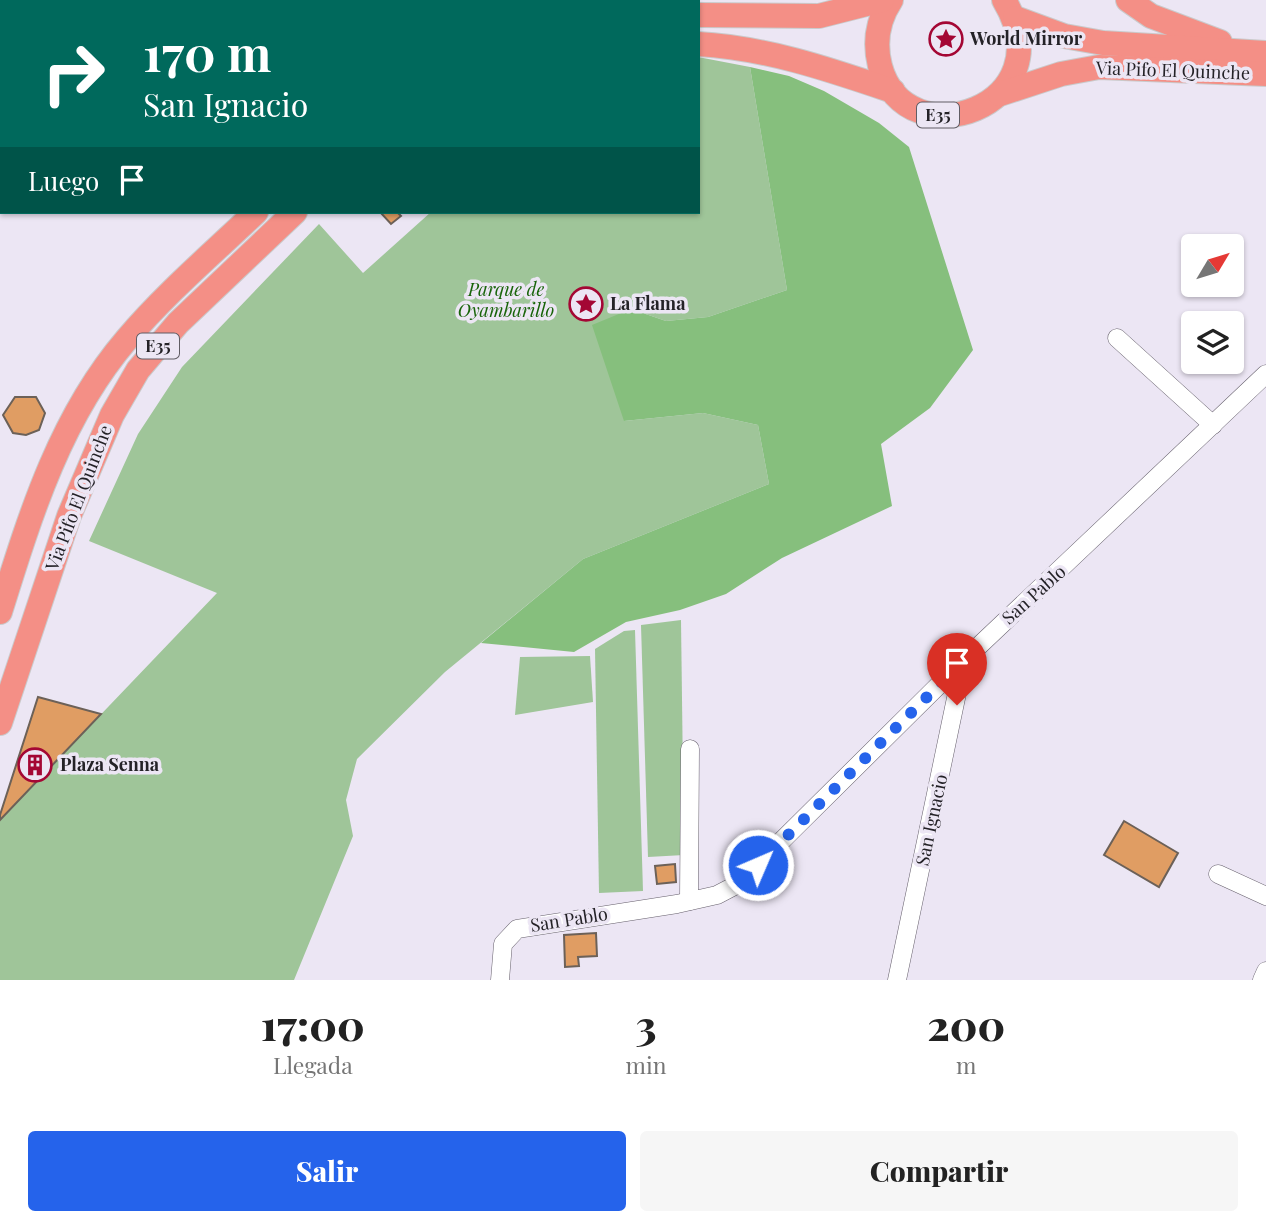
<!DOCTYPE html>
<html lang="es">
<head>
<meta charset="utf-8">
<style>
  body { margin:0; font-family:"Playfair Display",serif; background:#f6f6f6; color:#222; height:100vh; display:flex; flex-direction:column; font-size:26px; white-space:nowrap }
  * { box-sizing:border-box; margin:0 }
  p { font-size:23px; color:#767676 }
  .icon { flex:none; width:38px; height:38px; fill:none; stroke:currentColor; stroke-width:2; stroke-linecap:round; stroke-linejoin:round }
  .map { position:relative; height:980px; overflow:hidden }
  .details { display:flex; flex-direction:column; background:#fff; flex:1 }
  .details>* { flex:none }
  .banner { position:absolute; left:0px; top:0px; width:700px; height:214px; box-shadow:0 2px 5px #0004; background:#00695c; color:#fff; overflow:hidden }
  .needle { width:46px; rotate:52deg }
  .controls { position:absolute; left:1181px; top:234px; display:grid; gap:14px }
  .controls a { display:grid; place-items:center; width:63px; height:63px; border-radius:7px; background:#fff; box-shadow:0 2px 5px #0004; font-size:35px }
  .pin { position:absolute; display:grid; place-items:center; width:60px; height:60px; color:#fff; margin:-72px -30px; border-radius:50% 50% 50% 0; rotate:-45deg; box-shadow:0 0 7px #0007 }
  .pin .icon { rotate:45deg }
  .me { position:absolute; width:77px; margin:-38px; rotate:45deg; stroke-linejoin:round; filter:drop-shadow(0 0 5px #0008) }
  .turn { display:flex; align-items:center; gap:24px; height:147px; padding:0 28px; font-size:32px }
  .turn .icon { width:91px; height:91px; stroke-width:2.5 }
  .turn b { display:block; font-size:49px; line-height:60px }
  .then { display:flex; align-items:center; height:66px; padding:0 28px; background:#0003; gap:14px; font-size:26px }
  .eta { display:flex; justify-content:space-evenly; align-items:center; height:119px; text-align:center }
  .eta b { font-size:42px; font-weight:800; line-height:49px }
  .primary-button { display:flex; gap:14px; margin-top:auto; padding:14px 28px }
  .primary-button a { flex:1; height:80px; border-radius:7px; background:#2563eb; color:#fff; font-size:28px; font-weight:800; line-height:80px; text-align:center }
  .primary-button a+a { background:#f6f6f6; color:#222 }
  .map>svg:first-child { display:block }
  .green { fill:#9fc599 }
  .forest { fill:#86bf7d }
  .building { fill:#e09d63; stroke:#6c6158; stroke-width:2 }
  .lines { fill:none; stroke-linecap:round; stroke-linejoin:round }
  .minor-casing { stroke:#66606c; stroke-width:19 }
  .highway-casing { stroke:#cacacb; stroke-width:26 }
  .minor { stroke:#fff; stroke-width:18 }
  .highway { stroke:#f48f86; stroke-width:24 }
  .route { stroke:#2563eb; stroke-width:12; stroke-dasharray:0 21.6 }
  .labels { text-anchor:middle; stroke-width:7; stroke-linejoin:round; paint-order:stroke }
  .shield { fill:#ece6f4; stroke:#605d64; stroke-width:2 }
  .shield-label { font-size:16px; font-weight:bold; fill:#242227 }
  .poi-label { font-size:18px; font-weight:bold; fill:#242227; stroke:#ece6f4; text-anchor:start }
  .street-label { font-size:18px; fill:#242227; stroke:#ece6f4 }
  .park-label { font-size:18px; font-style:italic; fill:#18640a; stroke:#ece6f4 }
</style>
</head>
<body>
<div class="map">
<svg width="1266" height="980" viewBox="0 0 1266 980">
  <rect width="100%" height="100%" fill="#ece6f4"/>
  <!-- green -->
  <g class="green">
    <polygon points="698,57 750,67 787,290 708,317 666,321 631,309 624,421 703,413 758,425 769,484 583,559 445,672 357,759 346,800 353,836 294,980 0,980 0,820 217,593 89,541 138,434 182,367 319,224 363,273 431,212 698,212"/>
    <polygon points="681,620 684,855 648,857 641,625"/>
    <polygon points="635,630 643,891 599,893 595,649 624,631"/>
    <polygon points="590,656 593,702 515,715 520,657"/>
  </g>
  <!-- forest -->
  <polygon class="forest" points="750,67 789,76 824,91 879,123 909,147 973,350 930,408 881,444 892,506 782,558 726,594 680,610 626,622 574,652 481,643 583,559 769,484 758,425 703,413 624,421 592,325 631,309 666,321 708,317 787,290"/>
  <!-- building -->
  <g class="building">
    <polygon points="380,212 397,212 401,216 391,224"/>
    <polygon points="15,397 36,397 45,413 39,430 26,435 13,433 3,415"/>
    <polygon points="38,697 101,714 0,820 0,815"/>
    <polygon points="1124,821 1178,853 1159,887 1104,855"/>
    <polygon points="675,864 676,882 657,884 655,866"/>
    <polygon points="596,933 597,956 578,957 579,966 565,967 564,935"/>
  </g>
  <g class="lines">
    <defs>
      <g id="minor">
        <polyline points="522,2 522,0"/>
        <polyline points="1117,338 1213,425"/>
        <polyline points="1218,874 1266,896"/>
        <polyline points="689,901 690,749"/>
        <polyline points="500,980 503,944 517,929 677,904 717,895 738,884 964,660 1266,374"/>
        <polyline points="897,980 964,660"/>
        <polyline points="1262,980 1266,971"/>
      </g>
      <g id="highway">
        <path d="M891,0C877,21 874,42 880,66C906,162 1068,106 1004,0"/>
        <polyline points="1128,0 1151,16 1220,42"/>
        <polyline points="698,15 819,16 882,0"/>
        <polyline points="1015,18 1064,36 1103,43 1266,53"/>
        <path d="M698,44C767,48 828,69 893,91"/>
        <polyline points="1000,94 1061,74 1099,67 1266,74"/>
        <path d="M0,612C30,516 60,417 127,339C166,293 213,253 256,212"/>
        <polyline points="0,723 69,516 112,415 138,370 178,323 295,212"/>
      </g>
    </defs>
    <!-- minor casing -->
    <use href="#minor" class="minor-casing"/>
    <!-- highway casing -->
    <use href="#highway" class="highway-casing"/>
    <!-- minor -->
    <use href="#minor" class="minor"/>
    <!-- highway -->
    <use href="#highway" class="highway"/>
  </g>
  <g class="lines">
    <!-- route -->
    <polyline class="route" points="758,865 964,660 957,705"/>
  </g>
  <!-- icons -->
  <defs>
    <symbol id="sight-ring" viewBox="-11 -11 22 22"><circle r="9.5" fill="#ece6f4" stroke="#a40734" stroke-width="1.5"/><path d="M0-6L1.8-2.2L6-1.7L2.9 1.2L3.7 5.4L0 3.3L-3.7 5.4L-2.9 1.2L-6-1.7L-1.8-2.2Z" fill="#a40734"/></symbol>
    <symbol id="building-ring" viewBox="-11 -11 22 22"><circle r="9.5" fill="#ece6f4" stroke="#a40734" stroke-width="1.5"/><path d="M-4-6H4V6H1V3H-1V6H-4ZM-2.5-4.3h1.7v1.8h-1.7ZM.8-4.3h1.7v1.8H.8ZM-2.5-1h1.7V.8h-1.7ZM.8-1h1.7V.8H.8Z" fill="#a40734"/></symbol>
  </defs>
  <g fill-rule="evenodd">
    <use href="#sight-ring" x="927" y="20" width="38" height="38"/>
    <use href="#sight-ring" x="567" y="285" width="38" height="38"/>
    <use href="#building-ring" x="16" y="746" width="38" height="38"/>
  </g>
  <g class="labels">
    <!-- shield labels -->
    <g class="shield">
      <rect x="917" y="102.5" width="42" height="25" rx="5"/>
      <rect x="137" y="333.5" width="42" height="25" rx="5"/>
    </g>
    <g class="shield-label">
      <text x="938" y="121">E35</text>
      <text x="158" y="352">E35</text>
    </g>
    <!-- poi labels -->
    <g class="poi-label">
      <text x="970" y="45">World Mirror</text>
      <text x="610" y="310">La Flama</text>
      <text x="60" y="771">Plaza Senna</text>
    </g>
    <!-- street labels -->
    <g class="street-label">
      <text transform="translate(1173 71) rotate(2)" y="6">Via Pifo El Quinche</text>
      <text transform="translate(79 498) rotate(-69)" y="6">Via Pifo El Quinche</text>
      <text transform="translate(1034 595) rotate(-42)" y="6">San Pablo</text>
      <text transform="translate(932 820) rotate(-78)" y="6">San Ignacio</text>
      <text transform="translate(569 920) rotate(-9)" y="6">San Pablo</text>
    </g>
    <!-- park labels -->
    <g class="park-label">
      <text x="506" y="296">Parque de<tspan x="506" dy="21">Oyambarillo</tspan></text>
    </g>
  </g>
</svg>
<div class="controls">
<a><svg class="needle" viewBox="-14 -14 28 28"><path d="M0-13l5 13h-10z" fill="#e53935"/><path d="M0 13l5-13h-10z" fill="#767676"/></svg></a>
<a><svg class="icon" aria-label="layers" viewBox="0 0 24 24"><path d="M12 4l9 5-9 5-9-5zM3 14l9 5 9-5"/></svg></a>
</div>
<div class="pin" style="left:957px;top:705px;background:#d93025"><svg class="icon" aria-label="arrive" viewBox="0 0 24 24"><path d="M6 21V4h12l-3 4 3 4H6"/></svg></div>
<svg class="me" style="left:758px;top:865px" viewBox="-20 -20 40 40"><circle r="17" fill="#2563eb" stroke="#fff" stroke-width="3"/><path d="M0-11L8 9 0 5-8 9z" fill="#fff"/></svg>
<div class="banner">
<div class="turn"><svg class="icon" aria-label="right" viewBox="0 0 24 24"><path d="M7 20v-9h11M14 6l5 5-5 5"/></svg><div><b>170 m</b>San Ignacio</div></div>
<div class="then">Luego<svg class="icon" aria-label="arrive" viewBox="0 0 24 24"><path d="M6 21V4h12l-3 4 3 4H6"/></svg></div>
</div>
</div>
<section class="details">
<div class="eta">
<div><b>17:00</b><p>Llegada</p></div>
<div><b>3</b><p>min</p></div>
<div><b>200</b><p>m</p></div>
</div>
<div class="primary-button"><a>Salir</a><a>Compartir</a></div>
</section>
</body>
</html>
